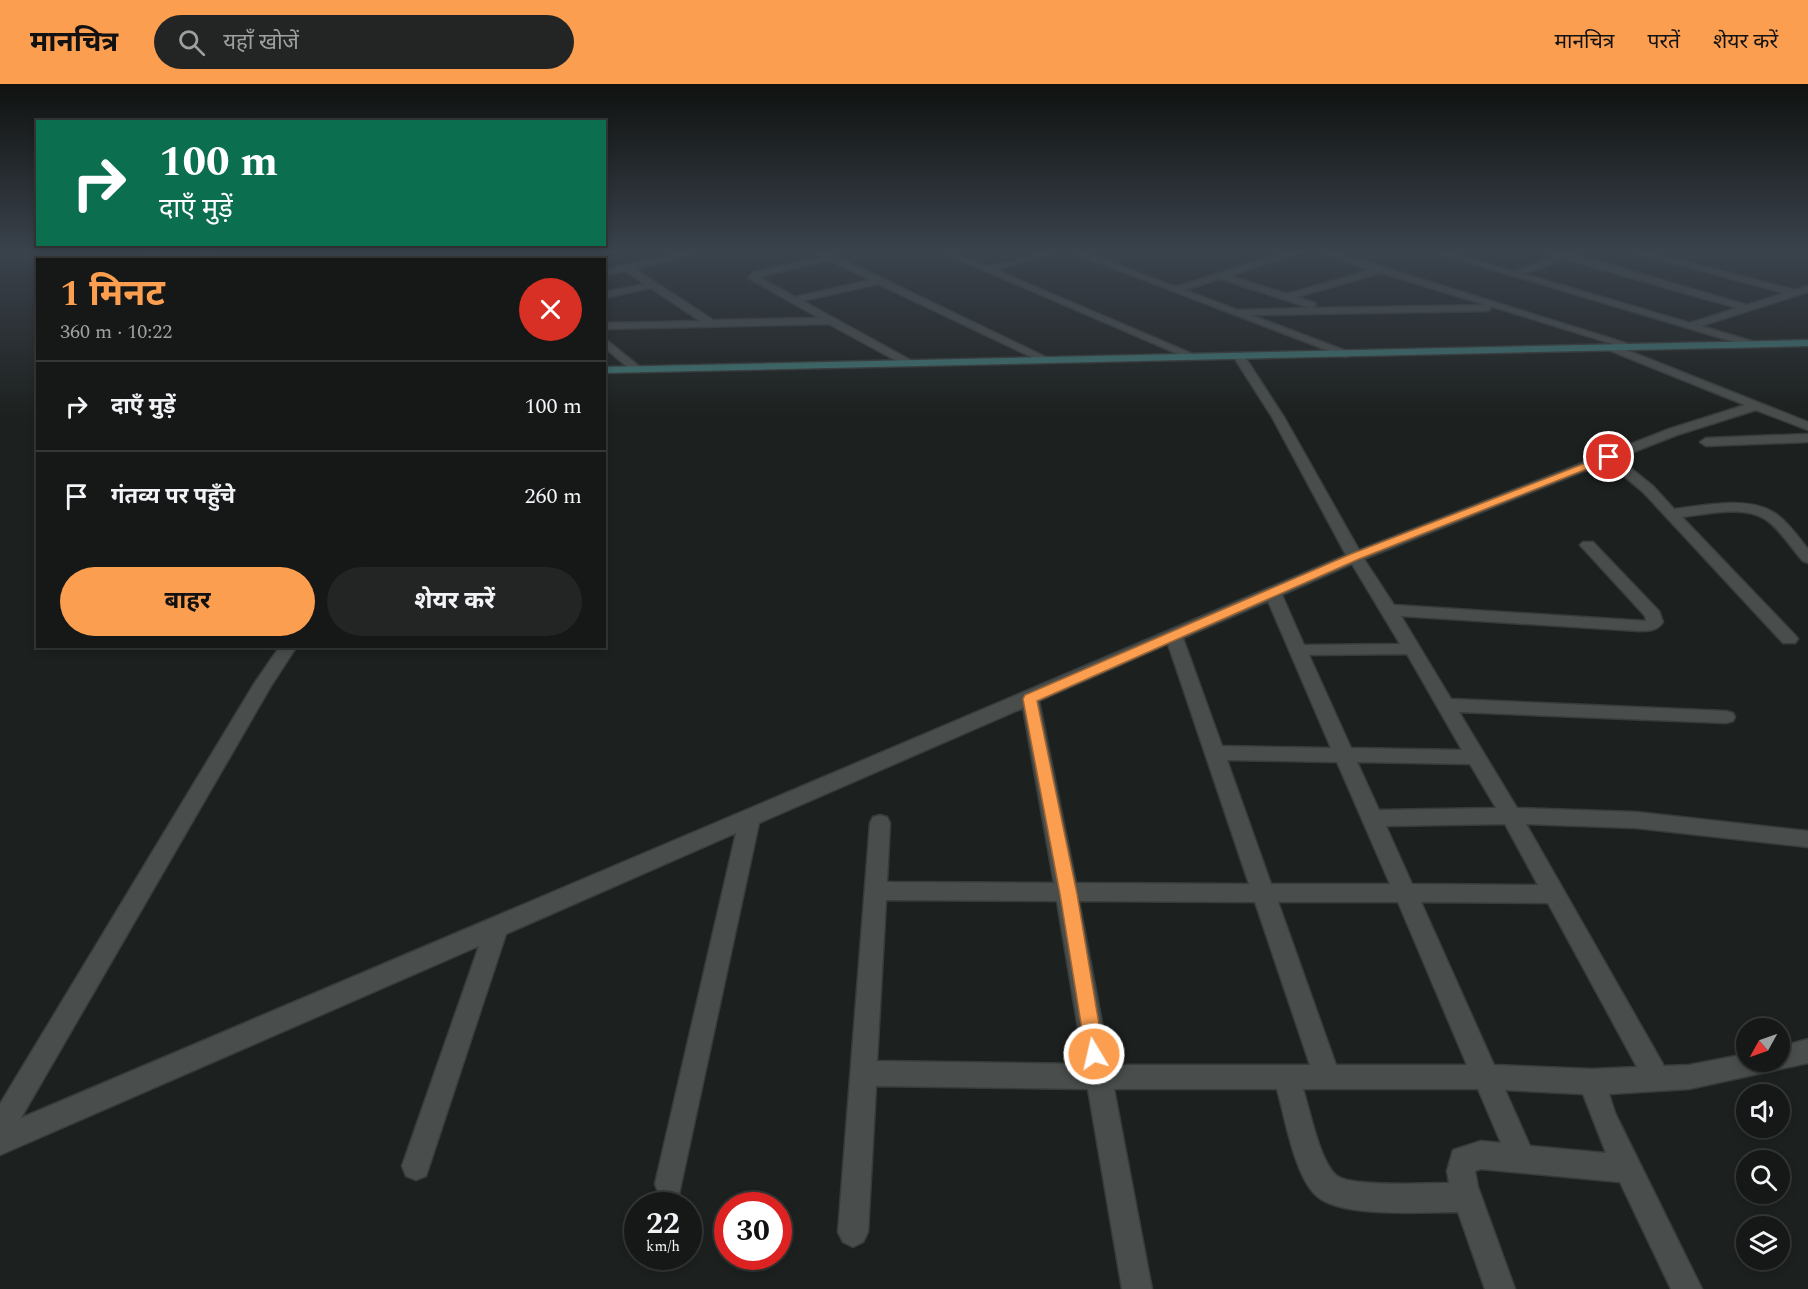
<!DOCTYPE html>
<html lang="hi">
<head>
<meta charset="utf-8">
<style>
  body { margin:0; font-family:Spectral,"Noto Sans Devanagari",serif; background:#222523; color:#f1f3f6; height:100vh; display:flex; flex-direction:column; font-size:22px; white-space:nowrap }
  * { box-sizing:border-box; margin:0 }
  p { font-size:20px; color:#9da0a1 }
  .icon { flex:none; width:33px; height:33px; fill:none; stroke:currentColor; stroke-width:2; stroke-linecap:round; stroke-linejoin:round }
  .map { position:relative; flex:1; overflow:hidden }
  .panel { position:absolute; left:36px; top:174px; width:570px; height:390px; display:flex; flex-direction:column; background:#151816; border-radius:0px; box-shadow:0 3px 9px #0003,0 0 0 2px #343735 }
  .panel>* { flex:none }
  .guide { position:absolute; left:36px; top:36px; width:570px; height:126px; border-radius:0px; box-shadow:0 3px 9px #0003,0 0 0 2px #343735; background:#0b6e4f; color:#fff; overflow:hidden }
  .needle { width:39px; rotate:230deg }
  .fabs { position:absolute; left:1736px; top:934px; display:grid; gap:12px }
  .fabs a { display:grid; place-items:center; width:54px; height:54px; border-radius:50%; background:#151816; box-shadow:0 3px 9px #0003,0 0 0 2px #343735; font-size:30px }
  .speed { position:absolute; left:624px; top:1108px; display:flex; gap:12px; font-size:30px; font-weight:700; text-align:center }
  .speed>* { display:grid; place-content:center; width:78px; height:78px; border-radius:50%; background:#151816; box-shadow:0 3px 9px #0003,0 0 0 2px #343735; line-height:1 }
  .speed small { font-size:15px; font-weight:400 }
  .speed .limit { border:9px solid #d22; background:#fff; color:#111 }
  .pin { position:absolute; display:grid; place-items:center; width:51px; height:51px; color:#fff; margin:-26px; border:3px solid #fff; border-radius:50%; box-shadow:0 2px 6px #0007 }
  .me { position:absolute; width:66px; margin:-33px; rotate:351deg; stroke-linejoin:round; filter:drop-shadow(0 0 4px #0008) }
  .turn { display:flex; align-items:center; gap:21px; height:126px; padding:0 24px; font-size:27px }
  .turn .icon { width:78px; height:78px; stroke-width:2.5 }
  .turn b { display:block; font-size:42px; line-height:51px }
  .round { display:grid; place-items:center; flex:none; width:63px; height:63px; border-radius:32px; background:#222523 }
  .head { display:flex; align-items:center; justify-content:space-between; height:102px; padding:0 24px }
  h1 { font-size:36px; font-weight:700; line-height:45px; color:#fb9e50 }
  .action { display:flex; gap:12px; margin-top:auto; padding:12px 24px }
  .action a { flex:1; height:69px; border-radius:36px; background:#fb9e50; color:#111; font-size:24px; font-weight:700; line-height:69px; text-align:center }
  .action a+a { background:#222523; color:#f1f3f6 }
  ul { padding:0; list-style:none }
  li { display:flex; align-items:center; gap:18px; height:90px; padding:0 24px; border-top:2px solid #343735 }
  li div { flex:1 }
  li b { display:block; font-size:22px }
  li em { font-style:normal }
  header { display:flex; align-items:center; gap:36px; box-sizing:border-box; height:84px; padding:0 30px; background:#fb9e50; color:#111 }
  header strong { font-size:28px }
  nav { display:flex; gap:33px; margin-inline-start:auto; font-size:21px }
  .search { width:420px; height:54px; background:#222523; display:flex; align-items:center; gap:15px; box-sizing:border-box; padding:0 21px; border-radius:33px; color:#9da0a1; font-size:22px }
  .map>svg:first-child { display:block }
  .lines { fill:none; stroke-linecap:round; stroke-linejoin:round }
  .street-casing { stroke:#373b39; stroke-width:3 }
  .secondary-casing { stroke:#373b39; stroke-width:3 }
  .street { fill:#494e4c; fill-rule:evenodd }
  .secondary { fill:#3e7470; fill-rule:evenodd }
  .route { fill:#fb9e50; stroke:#a36734; stroke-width:1.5 }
</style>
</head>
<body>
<header>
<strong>मानचित्र</strong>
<div class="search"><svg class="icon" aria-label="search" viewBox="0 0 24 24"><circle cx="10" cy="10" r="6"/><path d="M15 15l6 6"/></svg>यहाँ खोजें</div>
<nav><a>मानचित्र</a><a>परतें</a><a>शेयर करें</a></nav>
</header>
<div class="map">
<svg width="1808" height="1205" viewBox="0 0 1808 1205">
  <rect width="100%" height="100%" fill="#1c201e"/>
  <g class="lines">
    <defs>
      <g id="street">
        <polygon points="247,167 256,167 261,176 252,176"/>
        <polygon points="377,167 399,167 363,176 357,173"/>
        <polygon points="487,167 497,167 505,174 532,167 551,167 521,176 496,176"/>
        <path d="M687,167H705L635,185L713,236L819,234L748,194L754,188L821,173L815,167H825L1052,276L1042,278L878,200L803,217L912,277V281H904L829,240L604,245V239L700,237L651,204L604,214V208L645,200L625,187L604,192V186ZM829,176L870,196L795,213L759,193Z"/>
        <path d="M939,167C958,167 974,182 989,182C1009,182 1033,167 1059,167L996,186L1202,274L1192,276Z"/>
        <path d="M1068,167H1082L1176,203L1288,167H1303L1230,192L1287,210L1371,186L1316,167H1331L1635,262L1626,264L1490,222V226L1486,227L1251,231L1349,268V272L1345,273ZM1381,189L1486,221L1312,224L1316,221L1315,219L1297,213ZM1220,195L1307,223L1310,224L1237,226L1185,206Z"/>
        <path d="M1430,167H1445L1514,188L1554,172L1541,167L1566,168L1747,221L1784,209L1628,167H1644L1795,206L1808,202V208L1701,242L1755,258V262L1751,263ZM1564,175L1737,224L1690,239L1524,190Z"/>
        <polygon points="604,254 640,283 640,287 632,287 604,263"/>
        <path d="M1611,263H1619L1808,338V346L1756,326L1677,351L1618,374L1653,402L1674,425C1705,422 1749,411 1776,430C1789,439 1798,453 1808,465V479L1803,477C1791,464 1780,445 1765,435C1744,421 1706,430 1682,433L1795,551L1798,555L1795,559H1783L1643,408L1607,378L1364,475L1394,521L1646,537L1645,532L1580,461L1583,458H1593L1659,527L1663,538C1657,547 1649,547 1639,547L1401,532L1451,615L1726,627L1733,629L1735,633L1733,637L1726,639L1459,628L1517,724L1636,728L1808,747V763L1636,744L1526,740L1664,982L1689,981L1746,970V978H1779V963L1808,955V979L1689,1005L1609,1010L1615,1029L1702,1205H1671L1620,1098L1481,1085L1475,1087L1478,1103L1515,1205H1485L1458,1128C1424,1128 1344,1134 1318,1113C1295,1095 1285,1033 1277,1005H1114L1152,1205H1122L1088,1005L876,1002L868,1148L863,1158L853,1163L843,1158L838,1148L870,739L873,733L880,731L887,733L890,739L887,798L1054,799L1023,624L759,739L679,1110L669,1114L659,1110L655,1100L736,749L506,850L426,1092L416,1096L406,1092L402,1082L479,862L0,1071V1020L254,600L280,562H297L271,602L21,1034L1346,471L1272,333L1233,272L1235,270H1243L1284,333L1359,466L1669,345L1745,321L1611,267ZM1352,480L1400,560L1304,561L1282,511ZM1268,517L1331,664L1222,662L1183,554ZM1168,560L1249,800L1076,799L1039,617ZM1407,570L1462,666L1351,664L1309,571ZM1227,676L1337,678L1390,800H1271ZM1357,678L1470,680L1496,724L1379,726ZM1505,740L1538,801L1412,800L1386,742ZM886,816L1057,817L1084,980L877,977ZM1079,817L1255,818L1310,981H1110ZM1278,818H1398L1467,981H1336ZM1421,818L1548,819L1637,983L1592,985L1494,981ZM1303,1005H1478L1501,1059L1481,1057L1453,1066L1447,1087L1449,1099C1427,1099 1352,1103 1337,1092C1320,1079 1310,1027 1303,1005ZM1505,1006L1583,1010L1606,1069L1530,1062Z"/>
        <polygon points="1808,350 1808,358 1706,362 1700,358 1706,354"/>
      </g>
      <g id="secondary">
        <polygon points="76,167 85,167 87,176 78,176"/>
        <polygon points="159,167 180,167 146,176 125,176"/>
        <polygon points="210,167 230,167 196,176 176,176"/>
        <polygon points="353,167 362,167 368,176 359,176"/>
        <polygon points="1808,256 1808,262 604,289 604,283"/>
      </g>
    </defs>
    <!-- street casing -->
    <use href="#street" class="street-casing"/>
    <!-- secondary casing -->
    <use href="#secondary" class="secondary-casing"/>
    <!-- street -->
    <use href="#street" class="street"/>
    <!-- secondary -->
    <use href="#secondary" class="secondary"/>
  </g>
  <!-- sky -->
  <linearGradient id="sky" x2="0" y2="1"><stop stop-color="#0f1210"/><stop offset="0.5" stop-color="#3a424c"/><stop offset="1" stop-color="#3a424c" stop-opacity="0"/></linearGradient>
  <rect width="1808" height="336" fill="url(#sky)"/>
  <!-- route -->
  <polygon class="route" points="1609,370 1614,373 1612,375 1359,475 1037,617 1077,810 1104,970 1101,976 1094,979 1087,976 1060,810 1023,615 1025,611 1351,470"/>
</svg>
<div class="fabs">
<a><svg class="needle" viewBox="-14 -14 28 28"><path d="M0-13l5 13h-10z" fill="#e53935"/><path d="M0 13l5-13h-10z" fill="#9da0a1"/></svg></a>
<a><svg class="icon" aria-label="sound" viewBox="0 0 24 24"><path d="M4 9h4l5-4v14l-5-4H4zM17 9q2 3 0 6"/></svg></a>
<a><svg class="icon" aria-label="search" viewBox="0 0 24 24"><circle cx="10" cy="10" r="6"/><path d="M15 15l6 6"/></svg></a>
<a><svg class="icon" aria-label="layers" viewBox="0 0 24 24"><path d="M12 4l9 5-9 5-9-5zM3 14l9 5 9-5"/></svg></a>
</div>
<div class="speed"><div>22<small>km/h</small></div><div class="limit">30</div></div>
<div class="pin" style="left:1609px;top:373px;background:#d93025"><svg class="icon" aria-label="arrive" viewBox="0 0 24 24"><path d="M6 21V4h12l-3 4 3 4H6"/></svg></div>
<svg class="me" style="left:1094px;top:970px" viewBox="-20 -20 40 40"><circle r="17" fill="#fb9e50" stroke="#fff" stroke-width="3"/><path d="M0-11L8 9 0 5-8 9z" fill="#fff"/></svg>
<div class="guide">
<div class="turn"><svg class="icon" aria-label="right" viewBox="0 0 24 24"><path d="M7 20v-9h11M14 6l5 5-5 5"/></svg><div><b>100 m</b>दाएँ मुड़ें</div></div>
</div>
<section class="panel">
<div class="head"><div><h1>1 मिनट</h1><p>360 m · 10:22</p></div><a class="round" style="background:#d93025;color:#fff"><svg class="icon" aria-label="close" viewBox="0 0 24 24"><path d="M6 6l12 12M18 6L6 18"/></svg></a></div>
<ul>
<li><svg class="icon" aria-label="right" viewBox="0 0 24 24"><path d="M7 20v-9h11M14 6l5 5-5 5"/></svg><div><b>दाएँ मुड़ें</b></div><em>100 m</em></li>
<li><svg class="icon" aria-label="arrive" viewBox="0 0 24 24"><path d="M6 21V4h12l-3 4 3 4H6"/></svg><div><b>गंतव्य पर पहुँचे</b></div><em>260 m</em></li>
</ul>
<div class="action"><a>बाहर</a><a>शेयर करें</a></div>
</section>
</div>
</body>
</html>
